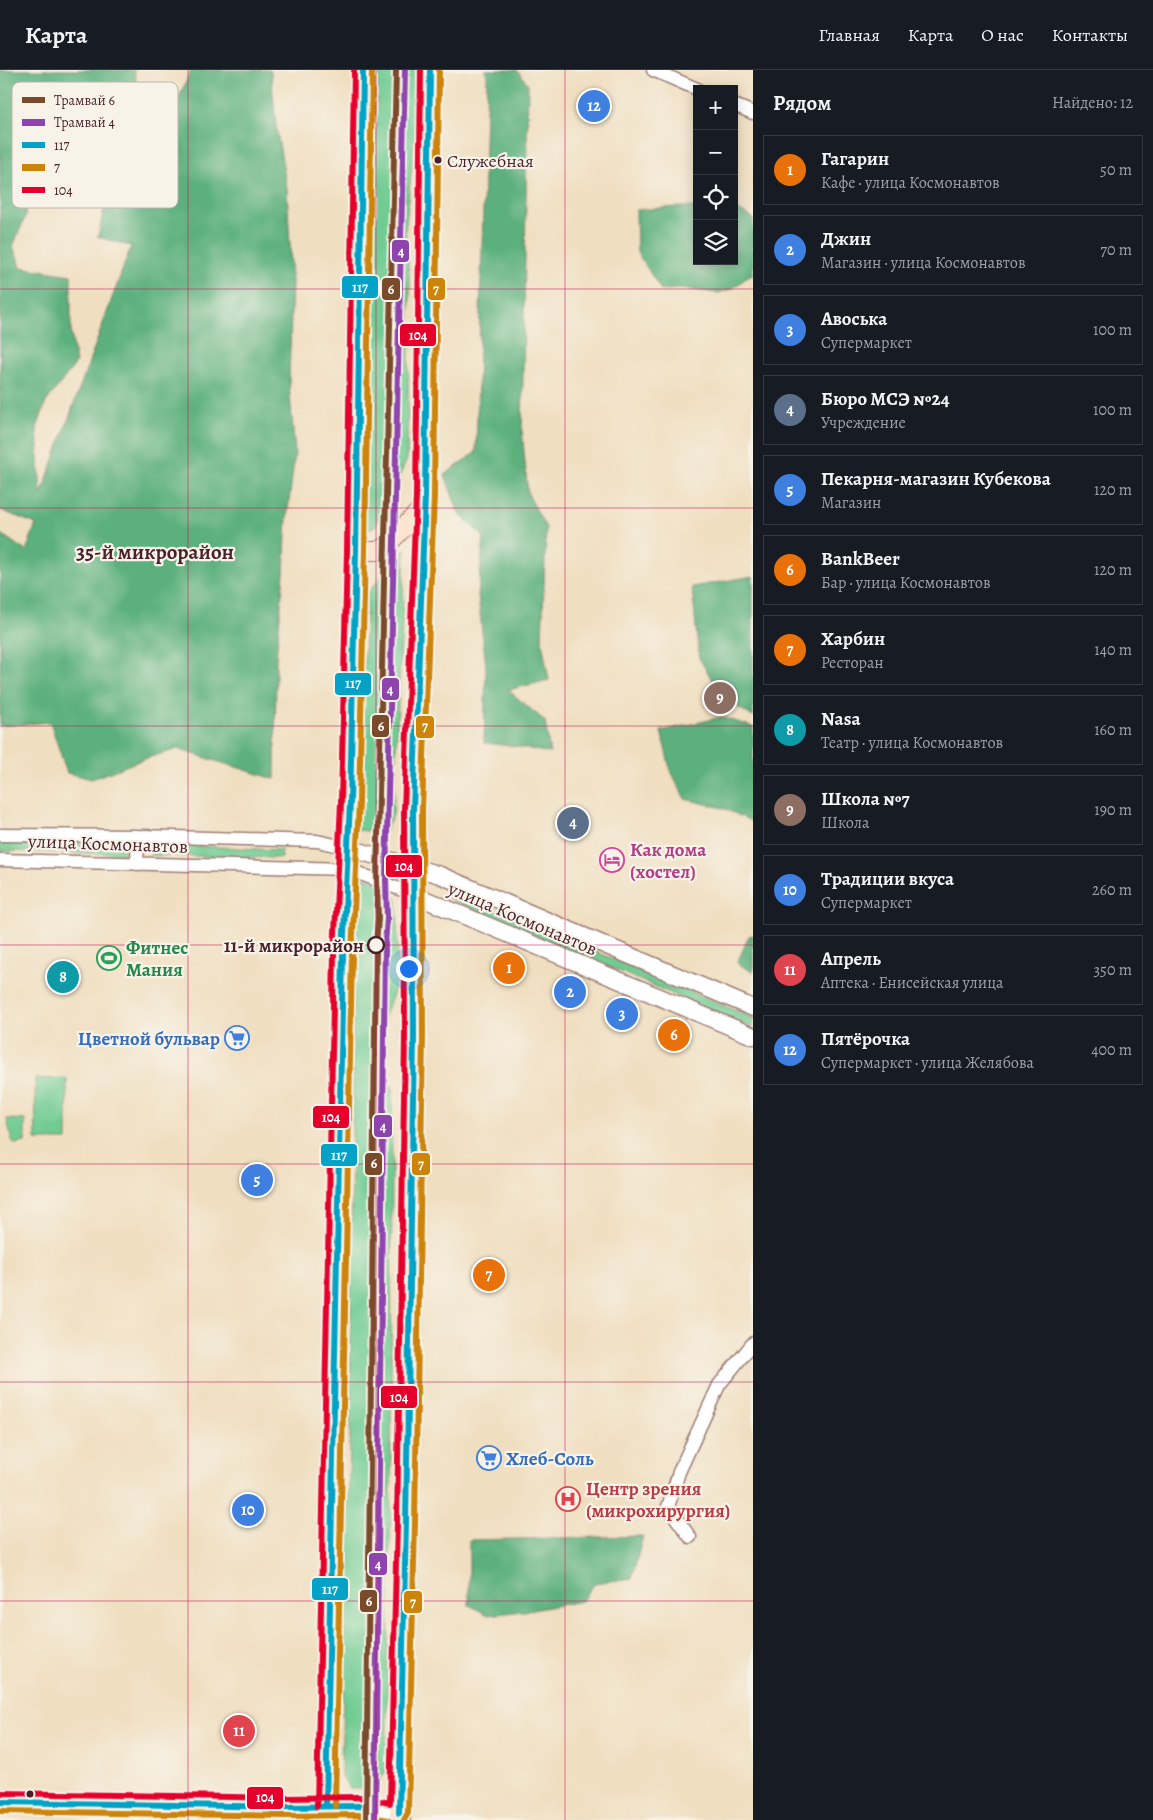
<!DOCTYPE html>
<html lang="ru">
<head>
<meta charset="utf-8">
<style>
	:root { --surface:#171b24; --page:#20242c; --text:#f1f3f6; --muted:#9ea1a6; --line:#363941; --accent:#0b8043 }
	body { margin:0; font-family:Alegreya,serif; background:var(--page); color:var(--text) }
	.controls { position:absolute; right:15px; top:15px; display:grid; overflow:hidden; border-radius:0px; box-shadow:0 2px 12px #0003 }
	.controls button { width:45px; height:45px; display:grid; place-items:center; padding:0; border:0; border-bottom:1px solid var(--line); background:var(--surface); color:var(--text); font:25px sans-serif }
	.you { position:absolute; left:408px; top:898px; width:18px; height:18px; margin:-12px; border:4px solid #fff; border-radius:50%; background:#1a73e8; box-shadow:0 0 0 8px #1a73e833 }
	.badge { display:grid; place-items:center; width:32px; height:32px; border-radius:50%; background:var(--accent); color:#fff; font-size:16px; font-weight:700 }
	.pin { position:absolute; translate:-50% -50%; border:2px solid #fff; box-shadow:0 1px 5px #0006 }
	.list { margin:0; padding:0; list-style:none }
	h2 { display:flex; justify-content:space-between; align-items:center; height:65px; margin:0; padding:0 20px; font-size:21px }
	h2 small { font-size:16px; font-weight:400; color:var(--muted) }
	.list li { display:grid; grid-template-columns:32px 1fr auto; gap:15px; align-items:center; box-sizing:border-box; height:70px; margin:0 10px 10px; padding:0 10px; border:1px solid var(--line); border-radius:0px }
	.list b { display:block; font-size:19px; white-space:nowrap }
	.list p { margin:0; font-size:16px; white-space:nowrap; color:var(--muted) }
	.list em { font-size:16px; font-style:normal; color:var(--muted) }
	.icon { flex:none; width:28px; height:28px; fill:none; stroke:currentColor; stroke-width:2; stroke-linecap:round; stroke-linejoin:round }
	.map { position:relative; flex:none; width:753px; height:1750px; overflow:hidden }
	header { display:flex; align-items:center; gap:30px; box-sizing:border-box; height:70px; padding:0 25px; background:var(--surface); border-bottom:1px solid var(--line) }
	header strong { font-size:24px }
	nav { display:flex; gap:28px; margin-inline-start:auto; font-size:18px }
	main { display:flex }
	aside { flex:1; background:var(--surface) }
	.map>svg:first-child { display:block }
	.green { fill:#71cc93; stroke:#5e765f }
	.forest { fill:#5cb07d; stroke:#536854 }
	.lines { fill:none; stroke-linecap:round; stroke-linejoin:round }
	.minor-casing { stroke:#9d7e76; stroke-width:15 }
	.tertiary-casing { stroke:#9d7e76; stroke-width:19 }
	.secondary-casing { stroke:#9d7e76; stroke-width:20 }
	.minor { stroke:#fff; stroke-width:12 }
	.tertiary { stroke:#fff; stroke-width:16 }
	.secondary { stroke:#fde4d0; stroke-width:18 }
	.bus-1-casing { stroke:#f7f3e8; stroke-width:10 }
	.bus-2-casing { stroke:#f7f3e8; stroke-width:10 }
	.bus-3-casing { stroke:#f7f3e8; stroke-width:10 }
	.bus-1 { stroke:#04a2c6; stroke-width:6 }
	.bus-2 { stroke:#cc840b; stroke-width:6 }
	.bus-3 { stroke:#e4002b; stroke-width:6 }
	.tram-1-casing { stroke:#f7f3e8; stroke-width:10 }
	.tram-2-casing { stroke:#f7f3e8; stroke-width:10 }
	.tram-1 { stroke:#7a4b2a; stroke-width:6 }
	.tram-2 { stroke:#8e44ad; stroke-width:6 }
	.grid { fill:none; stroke:#c2185b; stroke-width:1; stroke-opacity:0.55 }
	.bus-dot { fill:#4a1f2b; stroke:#f7f3e8; stroke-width:2 }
	.stop-dot { fill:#f7f3e8; stroke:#4a1f2b; stroke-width:2.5 }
	.labels { text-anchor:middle; stroke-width:4.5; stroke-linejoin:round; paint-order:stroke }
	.bus-label { font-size:18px; fill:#4a1f2b; stroke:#f7f3e8; text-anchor:start }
	.street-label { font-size:19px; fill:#4a1f2b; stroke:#f7f3e8 }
	.hotel-label { font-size:19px; font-weight:bold; fill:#b23c85; stroke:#f7f3e8; text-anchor:start }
	.stop-label { font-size:19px; font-weight:bold; fill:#4a1f2b; stroke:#f7f3e8; text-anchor:end }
	.leisure-label { font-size:19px; font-weight:bold; fill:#27864d; stroke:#f7f3e8; text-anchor:start }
	.shop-label { font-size:19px; font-weight:bold; fill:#366cbe; stroke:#f7f3e8; text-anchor:end }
	.health-label { font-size:19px; font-weight:bold; fill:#be3a42; stroke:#f7f3e8; text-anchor:start }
	.quarter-label { font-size:21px; font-weight:bold; fill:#4a1f2b; stroke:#f7f3e8 }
	.key { fill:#f7f3e8; stroke:#c3b3af; stroke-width:1 }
	.key-label { font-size:14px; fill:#4a1f2b }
	.line-badge { stroke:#f7f3e8; stroke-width:2 }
	.badge-label { font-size:14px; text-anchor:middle; font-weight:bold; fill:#fff }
</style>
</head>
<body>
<header>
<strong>Карта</strong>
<nav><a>Главная</a><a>Карта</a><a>О нас</a><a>Контакты</a></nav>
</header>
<main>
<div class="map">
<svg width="753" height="1750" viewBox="0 0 753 1750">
	<rect width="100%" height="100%" fill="#f7f3e8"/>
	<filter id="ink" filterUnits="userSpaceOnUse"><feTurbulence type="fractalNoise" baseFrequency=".02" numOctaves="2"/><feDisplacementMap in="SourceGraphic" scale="10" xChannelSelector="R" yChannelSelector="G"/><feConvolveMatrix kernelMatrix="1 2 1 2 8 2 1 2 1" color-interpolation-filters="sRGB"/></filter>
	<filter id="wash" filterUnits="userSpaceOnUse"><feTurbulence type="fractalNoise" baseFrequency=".0096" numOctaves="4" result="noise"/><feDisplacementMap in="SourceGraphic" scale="20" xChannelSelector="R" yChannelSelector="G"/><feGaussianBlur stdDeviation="1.12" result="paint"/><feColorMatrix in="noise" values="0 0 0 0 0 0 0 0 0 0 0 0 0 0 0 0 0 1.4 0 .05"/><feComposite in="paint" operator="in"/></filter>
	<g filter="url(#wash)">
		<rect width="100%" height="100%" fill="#f0dec0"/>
		<!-- green -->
		<path class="green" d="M378 0H415V62L405 162 410 215 407 389 391 425 375 456 369 459 363 457Z
			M405 480 393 745 384 762 356 760 367 523Z
			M0 773 126 775 124 784 0 781Z
			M152 774 281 780 282 788 151 785Z
			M354 804 386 814 397 830 398 913 384 945V1006L392 1017 391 1413 386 1702 373 1718 351 1719 341 1706 350 1375Z
			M452 821 753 948V958L449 829Z
			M67 1008V1070H36L35 1009Z
			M7 1049 25 1050V1072L15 1074 12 1071Z"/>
		<!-- forest -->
		<path class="forest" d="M0 0H134L137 13 108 45 60 81 26 103V145L13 176 21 197 71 205V262L76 293 46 332 37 358 41 425 131 176 98 167 106 129 133 114 146 103 191 0H267L271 1 276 56 287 119 292 212 289 313 295 383 287 448 284 503 276 588 275 709 177 679 144 689 92 709 67 703 50 652 0 656V465L1 464 26 481 36 454 0 440Z
			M485 0H517L528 14 522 361 528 424 546 458 542 572 549 610 508 620 545 651 550 683 513 676 484 673 486 597 478 525 484 467 459 444 445 405 476 382 487 6Z
			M675 137H697V191H734V138L753 148V205L751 204 732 219 717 223 686 219 661 220 637 182 636 140Z
			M753 506V647L722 627 699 588 692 517Z
			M722 647 753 657V752L723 738 685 729 670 699 661 661Z
			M753 865V902L737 893 749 866Z
			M643 1466 632 1508 595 1513 582 1531 532 1540 488 1545 469 1535V1470Z"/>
	</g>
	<g filter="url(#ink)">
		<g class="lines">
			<defs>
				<path id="minor" d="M653 0 697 19
					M734 35 753 43
					M0 765 138 766 317 771 349 778
					M0 790 348 799 412 824
					M137 794 138 766
					M690 1467 668 1437 679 1402 719 1315 753 1273
					M0 1732 285 1737 359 1736 399 1743 404 1748"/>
				<path id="tertiary" d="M349 778 440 805 753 938
					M412 824 753 966"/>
				<path id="secondary" d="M356 481H378L386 476 425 435
					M325 1750 330 1599 333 1349 343 885 350 732 356 481 363 0
					M399 1750 406 1452 414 967 413 739 425 426 430 0"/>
			</defs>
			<!-- minor casing -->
			<use href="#minor" class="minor-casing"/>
			<!-- tertiary casing -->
			<use href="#tertiary" class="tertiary-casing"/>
			<!-- secondary casing -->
			<use href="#secondary" class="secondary-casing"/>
			<!-- minor -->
			<use href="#minor" class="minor"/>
			<!-- tertiary -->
			<use href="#tertiary" class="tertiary"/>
			<!-- secondary -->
			<use href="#secondary" class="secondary"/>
			<defs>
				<path id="bus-1" d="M0 1732 285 1737 359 1736 368 1738
					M326 1736 343 885 350 732 356 481 363 0
					M399 1743 406 1452 414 967 413 739 425 426 430 0"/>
				<path id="bus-2" d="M335 1736 352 885 359 732 365 481 372 0
					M0 1741 285 1746 358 1745 388 1750
					M404 1750 408 1743 415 1452 423 967 422 739 434 426 439 0"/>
				<path id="bus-3" d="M0 1723 285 1728 359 1727 390 1733 397 1452 405 967 404 739 416 426 421 0
					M317 1736 334 885 341 732 347 481 354 0"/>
			</defs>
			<!-- bus-1 casing -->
			<use href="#bus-1" class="bus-1-casing"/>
			<!-- bus-2 casing -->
			<use href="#bus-2" class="bus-2-casing"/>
			<!-- bus-3 casing -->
			<use href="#bus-3" class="bus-3-casing"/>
			<!-- bus-1 -->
			<use href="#bus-1" class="bus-1"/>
			<!-- bus-2 -->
			<use href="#bus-2" class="bus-2"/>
			<!-- bus-3 -->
			<use href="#bus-3" class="bus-3"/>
			<defs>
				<path id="tram-1" d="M366 1750 376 875 378 848 377 810 396 0"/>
				<path id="tram-2" d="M375 1750 385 875 387 848 386 810 405 0"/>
			</defs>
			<!-- tram-1 casing -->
			<use href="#tram-1" class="tram-1-casing"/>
			<!-- tram-2 casing -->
			<use href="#tram-2" class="tram-2-casing"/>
			<!-- tram-1 -->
			<use href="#tram-1" class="tram-1"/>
			<!-- tram-2 -->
			<use href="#tram-2" class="tram-2"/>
		</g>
	</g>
	<!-- grid -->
	<path class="grid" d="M188 0V1750M376 0V1750M565 0V1750M0 219H753M0 438H753M0 656H753M0 875H753M0 1094H753M0 1312H753M0 1531H753"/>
	<!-- icons -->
	<defs>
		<symbol id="hotel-ring" viewBox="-11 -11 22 22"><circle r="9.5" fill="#f7f3e8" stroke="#d1479c" stroke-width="1.5"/><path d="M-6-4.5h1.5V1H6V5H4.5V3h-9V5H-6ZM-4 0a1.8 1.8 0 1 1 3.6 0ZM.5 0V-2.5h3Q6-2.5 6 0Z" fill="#d1479c"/></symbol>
		<symbol id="stadium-ring" viewBox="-11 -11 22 22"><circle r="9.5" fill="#f7f3e8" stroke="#2e9e5b" stroke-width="1.5"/><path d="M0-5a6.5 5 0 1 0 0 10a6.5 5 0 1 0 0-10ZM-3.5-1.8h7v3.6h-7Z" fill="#2e9e5b"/></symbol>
		<symbol id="supermarket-ring" viewBox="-11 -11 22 22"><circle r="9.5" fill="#f7f3e8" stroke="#3f7fe0" stroke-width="1.5"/><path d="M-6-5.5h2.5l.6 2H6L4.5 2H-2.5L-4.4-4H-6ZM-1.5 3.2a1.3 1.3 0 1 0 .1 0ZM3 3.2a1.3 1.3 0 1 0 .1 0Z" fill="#3f7fe0"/></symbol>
		<symbol id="hospital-ring" viewBox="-11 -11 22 22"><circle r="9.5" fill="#f7f3e8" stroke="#e0444e" stroke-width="1.5"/><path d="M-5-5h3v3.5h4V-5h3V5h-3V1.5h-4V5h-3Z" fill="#e0444e"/></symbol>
	</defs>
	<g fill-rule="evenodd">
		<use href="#hotel-ring" x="598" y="776" width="28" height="28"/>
		<use href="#stadium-ring" x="95" y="874" width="28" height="28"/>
		<use href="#supermarket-ring" x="223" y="954" width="28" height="28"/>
		<use href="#supermarket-ring" x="475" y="1374" width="28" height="28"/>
		<use href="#hospital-ring" x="554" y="1415" width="28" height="28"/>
	</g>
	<!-- markers -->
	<g class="bus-dot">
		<circle cx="438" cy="90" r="4.5"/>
		<circle cx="30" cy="1724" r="4.5"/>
	</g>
	<circle class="stop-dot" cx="376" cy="875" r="8"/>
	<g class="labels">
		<!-- bus labels -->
		<g class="bus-label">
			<text x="447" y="97">Служебная</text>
		</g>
		<!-- street labels -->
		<g class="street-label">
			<text transform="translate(108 773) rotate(2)" y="7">улица Космонавтов</text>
			<text transform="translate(523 848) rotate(23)" y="7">улица Космонавтов</text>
		</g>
		<!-- hotel labels -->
		<g class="hotel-label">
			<text x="630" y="786">Как дома<tspan x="630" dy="22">(хостел)</tspan></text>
		</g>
		<!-- stop labels -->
		<g class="stop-label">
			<text x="364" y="882">11-й микрорайон</text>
		</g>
		<!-- leisure labels -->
		<g class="leisure-label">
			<text x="126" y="884">Фитнес<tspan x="126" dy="22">Мания</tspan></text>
		</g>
		<!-- shop labels -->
		<g class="shop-label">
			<text x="220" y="975">Цветной бульвар</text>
			<text x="506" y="1395" text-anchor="start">Хлеб-Соль</text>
		</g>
		<!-- health labels -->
		<g class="health-label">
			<text x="586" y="1425">Центр зрения<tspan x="586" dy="22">(микрохирургия)</tspan></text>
		</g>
		<!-- quarter labels -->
		<g class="quarter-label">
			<text x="155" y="489">35-й микрорайон</text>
		</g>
	</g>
	<!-- legend -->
	<rect x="12" y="12" width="166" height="126" rx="8" class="key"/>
	<rect x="22" y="27" width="23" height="6" fill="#7a4b2a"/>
	<rect x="22" y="49" width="23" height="7" fill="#8e44ad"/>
	<rect x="22" y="72" width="23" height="6" fill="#04a2c6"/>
	<rect x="22" y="94" width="23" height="7" fill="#cc840b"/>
	<rect x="22" y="117" width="23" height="6" fill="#e4002b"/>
	<g class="key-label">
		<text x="54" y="35">Трамвай 6</text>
		<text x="54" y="57">Трамвай 4</text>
		<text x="54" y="80">117</text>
		<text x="54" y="102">7</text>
		<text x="54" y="125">104</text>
	</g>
	<g class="line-badge">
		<rect x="391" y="169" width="19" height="24" rx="5" fill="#8e44ad"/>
		<rect x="341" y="205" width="38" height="24" rx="5" fill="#04a2c6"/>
		<rect x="381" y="207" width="20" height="24" rx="5" fill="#7a4b2a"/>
		<rect x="427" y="207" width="19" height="24" rx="5" fill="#cc840b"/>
		<rect x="399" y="253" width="38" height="24" rx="5" fill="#e4002b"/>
		<rect x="334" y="602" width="38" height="24" rx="5" fill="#04a2c6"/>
		<rect x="381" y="607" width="19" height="24" rx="5" fill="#8e44ad"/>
		<rect x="371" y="644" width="19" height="24" rx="5" fill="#7a4b2a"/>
		<rect x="415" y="645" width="20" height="24" rx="5" fill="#cc840b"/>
		<rect x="385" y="784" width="38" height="24" rx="5" fill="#e4002b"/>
		<rect x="312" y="1035" width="38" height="24" rx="5" fill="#e4002b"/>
		<rect x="373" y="1044" width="20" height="24" rx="5" fill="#8e44ad"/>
		<rect x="320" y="1073" width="38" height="24" rx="5" fill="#04a2c6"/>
		<rect x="364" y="1082" width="19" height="24" rx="5" fill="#7a4b2a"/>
		<rect x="411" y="1082" width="20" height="24" rx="5" fill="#cc840b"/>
		<rect x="380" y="1315" width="38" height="24" rx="5" fill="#e4002b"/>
		<rect x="368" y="1482" width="20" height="24" rx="5" fill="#8e44ad"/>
		<rect x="311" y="1507" width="38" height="24" rx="5" fill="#04a2c6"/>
		<rect x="359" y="1519" width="19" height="24" rx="5" fill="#7a4b2a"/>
		<rect x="403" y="1520" width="20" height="24" rx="5" fill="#cc840b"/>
		<rect x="246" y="1716" width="38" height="24" rx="5" fill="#e4002b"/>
	</g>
	<g class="badge-label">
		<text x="401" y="186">4</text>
		<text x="360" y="222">117</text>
		<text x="391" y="224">6</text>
		<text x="436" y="224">7</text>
		<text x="418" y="270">104</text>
		<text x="353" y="618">117</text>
		<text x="390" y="624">4</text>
		<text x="381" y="661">6</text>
		<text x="425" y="661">7</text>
		<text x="404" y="801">104</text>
		<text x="331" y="1052">104</text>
		<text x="383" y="1061">4</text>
		<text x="339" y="1090">117</text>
		<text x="374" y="1098">6</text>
		<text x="421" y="1099">7</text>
		<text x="399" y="1332">104</text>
		<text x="378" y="1499">4</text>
		<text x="330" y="1524">117</text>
		<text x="369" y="1536">6</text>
		<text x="413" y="1537">7</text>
		<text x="265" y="1732">104</text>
	</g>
</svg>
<div class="controls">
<button>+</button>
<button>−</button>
<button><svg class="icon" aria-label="locate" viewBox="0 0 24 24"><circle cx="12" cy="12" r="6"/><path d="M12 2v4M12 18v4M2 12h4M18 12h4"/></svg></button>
<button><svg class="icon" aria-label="layers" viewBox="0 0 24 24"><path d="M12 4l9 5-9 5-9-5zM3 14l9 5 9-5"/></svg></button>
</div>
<div class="you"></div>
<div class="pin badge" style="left:509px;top:898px;background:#e8710a">1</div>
<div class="pin badge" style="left:570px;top:922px;background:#3f7fe0">2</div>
<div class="pin badge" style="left:622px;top:944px;background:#3f7fe0">3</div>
<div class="pin badge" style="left:573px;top:753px;background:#5c6f8a">4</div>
<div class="pin badge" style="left:257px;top:1110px;background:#3f7fe0">5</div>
<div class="pin badge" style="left:674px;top:965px;background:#e8710a">6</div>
<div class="pin badge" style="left:489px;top:1205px;background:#e8710a">7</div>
<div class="pin badge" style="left:63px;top:907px;background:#0f9aa8">8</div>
<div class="pin badge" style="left:720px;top:628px;background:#8d6e63">9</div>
<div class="pin badge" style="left:248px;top:1440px;background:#3f7fe0">10</div>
<div class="pin badge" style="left:239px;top:1661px;background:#e0444e">11</div>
<div class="pin badge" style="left:594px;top:36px;background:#3f7fe0">12</div>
</div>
<aside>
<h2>Рядом<small>Найдено: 12</small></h2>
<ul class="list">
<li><span class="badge" style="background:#e8710a">1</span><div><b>Гагарин</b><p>Кафе · улица Космонавтов</p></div><em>50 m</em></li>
<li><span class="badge" style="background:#3f7fe0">2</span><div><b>Джин</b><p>Магазин · улица Космонавтов</p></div><em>70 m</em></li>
<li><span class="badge" style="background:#3f7fe0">3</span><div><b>Авоська</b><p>Супермаркет</p></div><em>100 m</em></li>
<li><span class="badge" style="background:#5c6f8a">4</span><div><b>Бюро МСЭ №24</b><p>Учреждение</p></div><em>100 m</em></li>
<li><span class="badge" style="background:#3f7fe0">5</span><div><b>Пекарня-магазин Кубекова</b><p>Магазин</p></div><em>120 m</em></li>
<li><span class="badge" style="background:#e8710a">6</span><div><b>BankBeer</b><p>Бар · улица Космонавтов</p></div><em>120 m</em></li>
<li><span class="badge" style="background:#e8710a">7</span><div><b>Харбин</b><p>Ресторан</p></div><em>140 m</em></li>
<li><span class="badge" style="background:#0f9aa8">8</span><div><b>Nasa</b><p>Театр · улица Космонавтов</p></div><em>160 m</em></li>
<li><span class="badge" style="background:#8d6e63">9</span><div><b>Школа №7</b><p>Школа</p></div><em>190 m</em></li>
<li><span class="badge" style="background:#3f7fe0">10</span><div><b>Традиции вкуса</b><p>Супермаркет</p></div><em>260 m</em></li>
<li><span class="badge" style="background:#e0444e">11</span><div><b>Апрель</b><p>Аптека · Енисейская улица</p></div><em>350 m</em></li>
<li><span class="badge" style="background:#3f7fe0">12</span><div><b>Пятёрочка</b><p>Супермаркет · улица Желябова</p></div><em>400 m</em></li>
</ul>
</aside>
</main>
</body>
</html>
